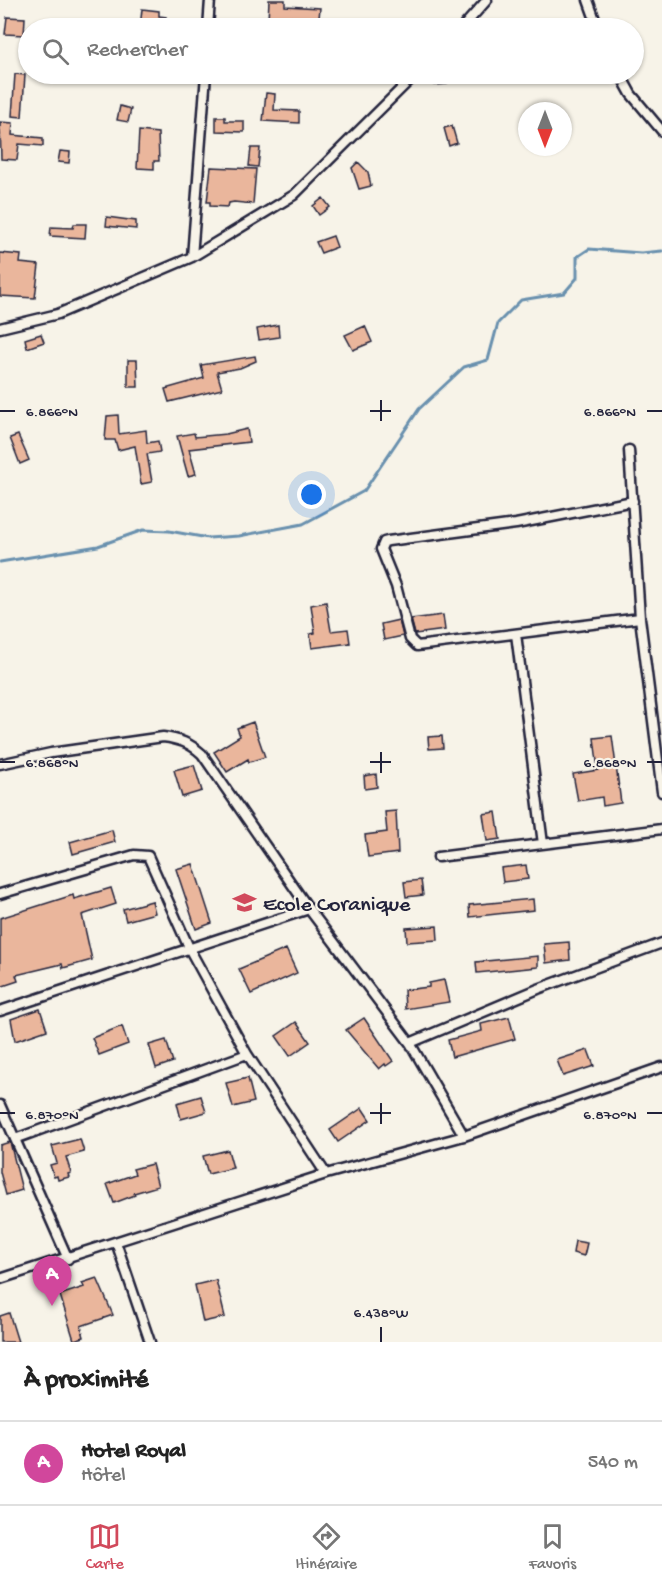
<!DOCTYPE html>
<html lang="fr">
<head>
<meta charset="utf-8">
<style>
	:root { --surface:#fff; --page:#f2f2f2; --text:#222; --muted:#767676; --line:#e0e0e0; --accent:#d1495b }
	body { margin:0; font-family:"Gochi Hand",sans-serif; background:var(--page); color:var(--text) }
	.compass { position:absolute; left:518px; top:102px; width:54px; height:54px; border-radius:50%; background:var(--surface); box-shadow:0 2px 4px #0004; rotate:180deg }
	.you { position:absolute; left:312px; top:495px; width:21px; height:21px; margin:-15px; border:4px solid #fff; border-radius:50%; background:#1a73e8; box-shadow:0 0 0 9px #1a73e833 }
	.badge { display:grid; place-items:center; width:39px; height:39px; border-radius:50%; background:var(--accent); color:#fff; font-size:20px; font-weight:700 }
	.pin { position:absolute; translate:-50% -50px; filter:drop-shadow(0 2px 3px #0008) }
	.pin::after { content:''; position:absolute; top:32px; width:21px; height:18px; background:inherit; clip-path:polygon(0 0,100% 0,50% 100%) }
	.list { margin:0; padding:0; list-style:none }
	h2 { display:flex; justify-content:space-between; align-items:center; height:78px; margin:0; padding:0 24px; font-size:26px }
	h2 small { font-size:20px; font-weight:400; color:var(--muted) }
	.list li { display:grid; grid-template-columns:39px 1fr auto; gap:18px; align-items:center; box-sizing:border-box; height:84px; padding:0 24px; border-top:2px solid var(--line) }
	.list b { display:block; font-size:22px; white-space:nowrap }
	.list p { margin:0; font-size:20px; white-space:nowrap; color:var(--muted) }
	.list em { font-size:20px; font-style:normal; color:var(--muted) }
	.icon { flex:none; width:33px; height:33px; fill:none; stroke:currentColor; stroke-width:2; stroke-linecap:round; stroke-linejoin:round }
	.map { position:relative; flex:none; width:662px; height:1342px; overflow:hidden }
	.search { position:absolute; background:var(--surface); box-shadow:0 2px 4px #0004; left:18px; right:18px; top:18px; height:66px; display:flex; align-items:center; gap:15px; box-sizing:border-box; padding:0 21px; border-radius:33px; color:var(--muted); font-size:22px }
	.sheet { height:162px; background:var(--surface) }
	nav { display:flex; justify-content:space-around; align-items:center; box-sizing:border-box; height:84px; border-top:2px solid var(--line); background:var(--surface); font-size:16px; color:var(--muted) }
	nav a { display:grid; justify-items:center; gap:3px }
	nav .on { color:var(--accent) }
	.map>svg:first-child { display:block }
	.lines { fill:none; stroke-linecap:round; stroke-linejoin:round }
	.stream { stroke:#6990ae; stroke-width:3 }
	.building { fill:#eab69c; stroke:#22223b; stroke-width:1.5 }
	.street-casing { stroke:#22223b; stroke-width:13 }
	.street { stroke:#f7f3e8; stroke-width:8 }
	.ticks { fill:none; stroke:#22223b; stroke-width:2 }
	.labels { text-anchor:middle; stroke-width:4.5; stroke-linejoin:round; paint-order:stroke }
	.poi-label { font-size:22px; fill:#22223b; stroke:#f7f3e8; text-anchor:start }
	.ticks-label { font-size:15px; text-anchor:middle; fill:#22223b; stroke:#f7f3e8; stroke-width:4.5; stroke-linejoin:round; paint-order:stroke }
</style>
</head>
<body>
<div class="map">
<svg width="662" height="1342" viewBox="0 0 662 1342">
	<rect width="100%" height="100%" fill="#f7f3e8"/>
	<filter id="ink" filterUnits="userSpaceOnUse"><feTurbulence type="fractalNoise" baseFrequency=".0167" numOctaves="2"/><feDisplacementMap in="SourceGraphic" scale="12" xChannelSelector="R" yChannelSelector="G"/><feConvolveMatrix kernelMatrix="1 2 1 2 8 2 1 2 1" color-interpolation-filters="sRGB"/></filter>
	<g filter="url(#ink)">
		<g class="lines">
			<!-- stream -->
			<path class="stream" d="M0 562 98 546 143 530 169 531 208 538 239 536 303 524 364 491 419 409 464 367 488 360 498 323 521 300 564 293 577 278V257L589 249 641 253 662 251"/>
		</g>
		<!-- building -->
		<path class="building" d="M269 0H285V6L320 8 319 18 277 16 276 22 268 21Z
			M142 9 159 11V16L166 17 164 28H140Z
			M7 17 25 18 24 35 5 34Z
			M15 74 25 75 22 117 12 116Z
			M432 74H446L447 84 434 85Z
			M266 93 275 94 274 110 299 111V123L263 121Z
			M120 106 131 109 128 122 117 120Z
			M216 117H225V121H244V132L216 131Z
			M0 122 13 123 12 135 43 138V146L19 144 17 160 1 159Z
			M452 126 457 143 449 146 444 128Z
			M139 131 158 133 159 161H154V169L137 168Z
			M251 148H260L258 167 249 166Z
			M60 151 70 152 69 163 58 162Z
			M358 162 368 172 371 186 359 189 352 168Z
			M211 167 256 169 253 204 234 202 229 203 228 207 210 206V202H207Z
			M323 198 330 207 319 215 313 206Z
			M107 217 136 221V229L106 226Z
			M74 224H86L85 238 50 236 51 227 73 228Z
			M333 236 337 247 321 253 316 242Z
			M0 253 21 255 20 263 39 265 35 298 0 296Z
			M278 325 279 337 259 340 257 329Z
			M365 326 372 342 353 350 345 335Z
			M41 334 44 342 27 348 25 339Z
			M255 356 256 361 240 368 217 372 222 389 169 402 165 389 204 378 201 365Z
			M128 360H137L138 387H128Z
			M118 415 119 434 146 430 147 443 158 441 160 452 147 454 152 482 141 484 135 446 118 450 115 440H105L107 416Z
			M247 429 249 442 189 449 196 474 188 476 177 436 194 433 195 437 226 434Z
			M18 435 29 460 20 464 10 438Z
			M326 602 331 631 348 629 350 643 312 648 310 634 315 633 311 605Z
			M443 615 445 630 415 634 411 619Z
			M399 620 403 636 384 640 381 624Z
			M253 722 265 757 249 762 248 759 227 772 214 752 240 736 237 728Z
			M442 736 443 748 429 749 428 737Z
			M612 736 621 803 603 806 602 797 578 801 573 774 598 770 594 738Z
			M194 765 202 791 182 797 174 770Z
			M376 774 377 787 365 789 364 776Z
			M396 811 398 853 368 857 365 835 387 832 385 812Z
			M496 812 500 839 487 841 483 814Z
			M112 830 115 842 73 854 70 842Z
			M193 864 212 923 196 929 176 869Z
			M526 865 528 879 503 882 501 868Z
			M421 880 423 895 406 897 404 882Z
			M111 888 116 904 82 915 92 960 63 968 62 964 16 975 18 981 0 987V918L73 895 74 899Z
			M533 899 534 910 470 917 469 905Z
			M152 901 155 913 126 921 123 909Z
			M437 926 438 940 407 942 406 928Z
			M569 942 570 960 546 963 544 944Z
			M286 949 297 973 251 994 239 969Z
			M538 956V967L477 973 476 962Z
			M444 980 449 1002 405 1009 404 990 429 987V983Z
			M40 1009 47 1030 15 1041 11 1019Z
			M509 1017 515 1039 452 1057 448 1040 482 1031 481 1024Z
			M364 1018 393 1061 386 1066 385 1064 379 1069 346 1030Z
			M296 1022 310 1042 290 1056 276 1036Z
			M122 1026 128 1044 99 1055 92 1038Z
			M166 1040 173 1062 156 1068 149 1045Z
			M588 1050 594 1066 563 1076 557 1060Z
			M248 1078 254 1102 233 1107 226 1083Z
			M201 1096 206 1112 181 1119 177 1103Z
			M362 1108 370 1120 338 1142 330 1130Z
			M80 1139 84 1152 66 1157 71 1173 68 1174 69 1177 58 1180 57 1176 54 1177 50 1165 57 1163 52 1146Z
			M10 1142 22 1190 6 1195 0 1172V1145Z
			M228 1150 233 1168 208 1174 203 1156Z
			M152 1164 158 1186 134 1193 135 1195 114 1203 107 1184 135 1174 133 1169Z
			M575 1241 587 1243 584 1256 573 1253Z
			M97 1278 113 1315 81 1326 84 1337 74 1340 60 1295 84 1287 82 1283Z
			M216 1280 225 1317 203 1322 195 1285Z
			M9 1313 18 1342H0V1316Z"/>
		<g class="lines">
			<defs>
				<path id="street" d="M588 0 598 28
					M208 28 210 0
					M462 28 487 0
					M620 74 631 94 662 131
					M192 257 206 74
					M0 328 58 314 192 257 294 195 416 74
					M629 450 640 618 662 792
					M633 501 516 524 388 541 384 542 381 549 396 586 410 639 417 646 640 618
					M516 634 543 844
					M0 764 51 753 163 737C179 739 190 743 202 754L309 909 410 1043 464 1136
					M438 857 662 829
					M0 894 134 855 148 856 190 950 247 1054 326 1174
					M0 1011 309 909
					M410 1043 538 989 662 943
					M0 1105 68 1259
					M15 1139 247 1054
					M116 1242 150 1342
					M0 1279 326 1174 464 1136 662 1067"/>
			</defs>
			<!-- street casing -->
			<use href="#street" class="street-casing"/>
			<!-- street -->
			<use href="#street" class="street"/>
		</g>
	</g>
	<!-- ticks -->
	<path class="ticks" d="M381 400V421M0 411H15M370 411H391M647 411H662M381 752V773M0 762H15M370 762H391M647 762H662M381 1103V1124M0 1113H15M370 1113H391M647 1113H662M381 1327V1342"/>
	<!-- icons -->
	<defs>
		<symbol id="school-bare" viewBox="-9 -9 18 18"><path d="M0-5L7-2L0 1L-7-2ZM-4 1L0 2.5L4 1V4Q0 6-4 4Z" fill="#d1495b" stroke="#f7f3e8" stroke-width="2.5" paint-order="stroke"/></symbol>
	</defs>
	<g fill-rule="evenodd">
		<use href="#school-bare" x="228" y="886" width="33" height="33"/>
	</g>
	<g class="labels">
		<!-- poi labels -->
		<g class="poi-label">
			<text x="263" y="910">Ecole Coranique</text>
		</g>
	</g>
	<g class="ticks-label">
		<text x="52" y="416">6.866°N</text>
		<text x="610" y="416">6.866°N</text>
		<text x="610" y="767">6.868°N</text>
		<text x="52" y="767">6.868°N</text>
		<text x="610" y="1119">6.870°N</text>
		<text x="52" y="1119">6.870°N</text>
		<text x="381" y="1317">6.438°W</text>
	</g>
</svg>
<svg class="compass" viewBox="-18 -18 36 36"><path d="M0-13l5 13h-10z" fill="#e53935"/><path d="M0 13l5-13h-10z" fill="#767676"/></svg>
<div class="you"></div>
<div class="pin badge" style="left:52px;top:1306px;background:#d1479c">A</div>
<div class="search"><svg class="icon" aria-label="search" viewBox="0 0 24 24"><circle cx="10" cy="10" r="6"/><path d="M15 15l6 6"/></svg>Rechercher</div>
</div>
<section class="sheet">
<h2>À proximité<small></small></h2>
<ul class="list">
<li><span class="badge" style="background:#d1479c">A</span><div><b>Hotel Royal</b><p>Hôtel</p></div><em>540 m</em></li>
</ul>
</section>
<nav>
<a class="on"><svg class="icon" aria-label="map" viewBox="0 0 24 24"><path d="M3 6l6-2 6 2 6-2v14l-6 2-6-2-6 2zM9 4v14M15 6v14"/></svg>Carte</a>
<a><svg class="icon" aria-label="directions" viewBox="0 0 24 24"><path d="M12 3l9 9-9 9-9-9zM9 14v-3h6M13 9l2 2-2 2"/></svg>Itinéraire</a>
<a><svg class="icon" aria-label="saved" viewBox="0 0 24 24"><path d="M7 4h10v16l-5-4-5 4z"/></svg>Favoris</a>
</nav>
</body>
</html>
